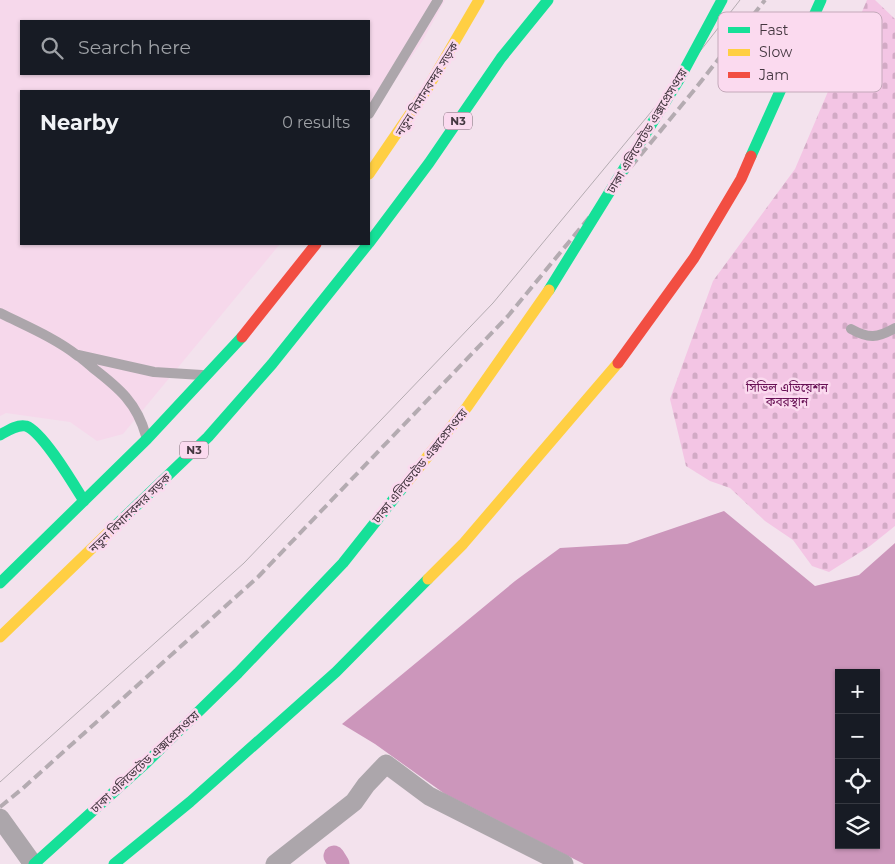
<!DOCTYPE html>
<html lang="en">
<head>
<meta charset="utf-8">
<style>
	:root { --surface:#171b24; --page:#242831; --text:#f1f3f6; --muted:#9ea1a6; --line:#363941 }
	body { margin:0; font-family:Montserrat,"Noto Sans Bengali",sans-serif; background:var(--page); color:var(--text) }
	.controls { position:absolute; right:15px; bottom:15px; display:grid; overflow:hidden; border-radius:0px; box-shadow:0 1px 4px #0004 }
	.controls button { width:45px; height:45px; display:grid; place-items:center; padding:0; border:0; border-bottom:1px solid var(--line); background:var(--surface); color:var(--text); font:25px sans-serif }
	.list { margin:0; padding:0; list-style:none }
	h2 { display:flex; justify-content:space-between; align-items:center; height:65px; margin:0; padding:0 20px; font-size:21px }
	h2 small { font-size:16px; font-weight:400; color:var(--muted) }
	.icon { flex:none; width:28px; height:28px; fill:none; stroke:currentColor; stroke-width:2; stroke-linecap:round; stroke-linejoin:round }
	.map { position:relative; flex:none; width:895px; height:864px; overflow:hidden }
	.search { position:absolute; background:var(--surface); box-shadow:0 1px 4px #0004; left:20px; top:20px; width:350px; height:55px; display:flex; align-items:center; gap:12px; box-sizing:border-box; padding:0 18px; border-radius:0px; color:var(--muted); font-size:19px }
	.panel { position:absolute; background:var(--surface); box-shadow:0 1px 4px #0004; left:20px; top:90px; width:350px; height:155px; border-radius:0px }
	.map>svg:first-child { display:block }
	.built { fill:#f6d8eb; fill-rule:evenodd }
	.cemetery { fill:url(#cemetery-stones) }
	.water { fill:#cc96bb; fill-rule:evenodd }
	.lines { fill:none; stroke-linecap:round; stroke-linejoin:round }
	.canal { stroke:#cc96bb; stroke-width:21 }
	.lane { stroke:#aca6ab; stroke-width:10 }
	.street { stroke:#aca6ab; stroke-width:19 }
	.fast { stroke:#16e098; stroke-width:11 }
	.slow { stroke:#ffcf43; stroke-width:11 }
	.jam { stroke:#f24e42; stroke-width:11 }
	.tram { stroke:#b4abb1; stroke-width:1 }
	.rail { stroke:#b4abb1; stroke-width:4; stroke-dasharray:10 5; stroke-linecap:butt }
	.fast-bridge { stroke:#16e098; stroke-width:11 }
	.slow-bridge { stroke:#ffcf43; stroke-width:11 }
	.labels { text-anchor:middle; stroke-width:5; stroke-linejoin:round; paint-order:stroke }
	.shield { fill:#fbdaef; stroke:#7b6874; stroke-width:1 }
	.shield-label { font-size:11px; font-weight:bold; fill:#443740 }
	.street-label { font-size:12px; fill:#443740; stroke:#fbdaef }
	.park-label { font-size:12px; fill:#671054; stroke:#fbdaef }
	.key { fill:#fbdaef; stroke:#c4a9ba; stroke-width:1 }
	.key-label { font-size:14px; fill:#443740 }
</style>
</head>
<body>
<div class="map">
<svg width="895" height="864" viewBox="0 0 895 864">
	<defs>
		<pattern id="cemetery-stones" width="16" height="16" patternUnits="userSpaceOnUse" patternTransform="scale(1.25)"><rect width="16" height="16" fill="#f3c5e4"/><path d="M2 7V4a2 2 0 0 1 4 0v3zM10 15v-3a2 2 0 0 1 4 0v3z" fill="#d2aac5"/></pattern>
	</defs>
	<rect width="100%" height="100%" fill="#f3e2ed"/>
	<!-- built -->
	<path class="built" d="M0 0H445L423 40 369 118V91H21V244H280L123 434 97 441 70 422 6 413 0 416ZM21 21H369V74H21Z"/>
	<!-- cemetery -->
	<path class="cemetery" d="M867 0H875L895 19V526L870 546 829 572 812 566 793 540 765 521 730 488 710 481 686 466 670 399 713 281 795 169Z"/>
	<!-- water -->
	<path class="water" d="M724 511 815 586 859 575 895 543V864H584L445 794 375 744 342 724 515 581 560 548 627 544ZM839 673H876V845H839Z"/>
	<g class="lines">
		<!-- canal -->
		<path class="canal" d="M334 856 339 864"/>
		<!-- lane -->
		<path class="lane" d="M369 114 438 0
			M0 313C26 326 55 338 78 356 83 359 88 364 93 368 119 388 137 403 146 436
			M851 329C869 339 877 338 895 328
			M78 355 154 372 202 375"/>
		<!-- street -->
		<path class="street" d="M0 818 33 864
			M275 864 354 802 366 785 386 764 429 796 564 864"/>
		<!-- fast -->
		<path class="fast" d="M751 156 821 0
			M369 243 429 163 501 58 548 0
			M0 435C7 431 17 424 26 426 43 432 74 485 84 501
			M115 526 208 437 272 364 368 244
			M0 583 147 439 242 337
			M114 864 190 802 336 672 428 579"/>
		<!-- slow -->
		<path class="slow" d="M369 174 427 89 479 0
			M428 579 463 544 618 363
			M0 637 115 526"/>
		<!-- jam -->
		<path class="jam" d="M242 337 316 244
			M618 363 694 258 741 179 751 156"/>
		<!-- tram -->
		<path class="tram" d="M0 782 244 563 493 303 680 77 740 0"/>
		<!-- rail -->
		<path class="rail" d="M0 807 22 789 258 577 508 316 695 89 765 0"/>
		<!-- fast-bridge -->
		<path class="fast-bridge" d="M549 290 680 78 722 0
			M34 864 145 764 238 673 343 563 404 486"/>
		<!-- slow-bridge -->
		<path class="slow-bridge" d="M404 486 467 407 549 290"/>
	</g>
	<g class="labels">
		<!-- shield labels -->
		<g class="shield">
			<rect x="444" y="112.5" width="28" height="17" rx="4"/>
			<rect x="180" y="441.5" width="28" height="17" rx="4"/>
		</g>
		<g class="shield-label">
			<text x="458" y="125">N3</text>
			<text x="194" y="454">N3</text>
		</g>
		<!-- street labels -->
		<g class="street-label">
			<text transform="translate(427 89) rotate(-58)" y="4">নতুন বিমানবন্দর সড়ক</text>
			<text transform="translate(647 131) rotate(-59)" y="4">ঢাকা এলিভেটেড এক্সপ্রেসওয়ে</text>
			<text transform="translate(420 466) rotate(-51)" y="4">ঢাকা এলিভেটেড এক্সপ্রেসওয়ে</text>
			<text transform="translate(130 513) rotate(-44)" y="4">নতুন বিমানবন্দর সড়ক</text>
			<text transform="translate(145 762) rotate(-43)" y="4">ঢাকা এলিভেটেড এক্সপ্রেসওয়ে</text>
		</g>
		<!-- park labels -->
		<g class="park-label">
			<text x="787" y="392">সিভিল এভিয়েশন<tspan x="787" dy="14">কবরস্থান</tspan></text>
		</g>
	</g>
	<!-- legend -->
	<rect x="718" y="12" width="164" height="80" rx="8" class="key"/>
	<rect x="728" y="27" width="22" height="6" fill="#16e098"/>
	<rect x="728" y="49" width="22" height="7" fill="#ffcf43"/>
	<rect x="728" y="72" width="22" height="6" fill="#f24e42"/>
	<g class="key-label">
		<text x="759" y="35">Fast</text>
		<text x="759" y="57">Slow</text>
		<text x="759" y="80">Jam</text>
	</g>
</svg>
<div class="controls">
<button>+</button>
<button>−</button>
<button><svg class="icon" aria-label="locate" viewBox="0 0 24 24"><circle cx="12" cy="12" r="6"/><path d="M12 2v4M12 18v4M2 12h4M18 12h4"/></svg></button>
<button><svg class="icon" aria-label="layers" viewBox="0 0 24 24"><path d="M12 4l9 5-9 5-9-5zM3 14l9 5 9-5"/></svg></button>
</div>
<div class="search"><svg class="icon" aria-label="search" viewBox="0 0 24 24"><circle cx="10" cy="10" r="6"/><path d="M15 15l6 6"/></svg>Search here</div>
<section class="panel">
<h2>Nearby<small>0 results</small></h2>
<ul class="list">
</ul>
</section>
</div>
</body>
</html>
